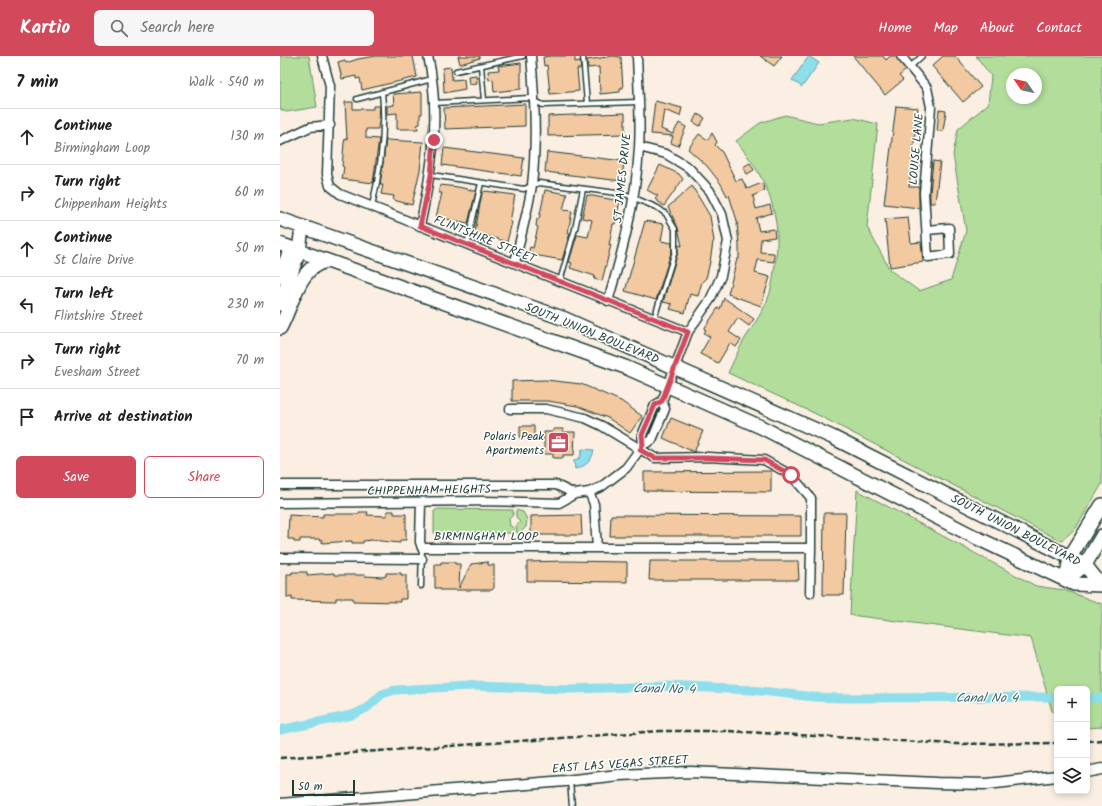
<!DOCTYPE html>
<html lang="en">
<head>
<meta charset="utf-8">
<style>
	:root { --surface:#fff; --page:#f6f6f6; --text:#202124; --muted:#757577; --line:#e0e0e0; --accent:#d1495b }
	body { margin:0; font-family:Kalam,sans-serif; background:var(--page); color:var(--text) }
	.controls { position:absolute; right:12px; bottom:12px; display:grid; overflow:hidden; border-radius:6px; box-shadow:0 2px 6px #0003 }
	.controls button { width:36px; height:36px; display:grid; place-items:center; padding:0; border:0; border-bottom:1px solid var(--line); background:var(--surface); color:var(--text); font:20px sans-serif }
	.compass { position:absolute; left:726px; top:12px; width:36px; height:36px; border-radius:50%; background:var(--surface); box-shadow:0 2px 6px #0003; rotate:304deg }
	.scale { position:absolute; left:12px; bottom:10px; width:63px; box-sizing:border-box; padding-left:4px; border:2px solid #1f3d34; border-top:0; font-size:11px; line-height:14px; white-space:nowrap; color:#1f3d34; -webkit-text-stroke:3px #fff; paint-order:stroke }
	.stop { position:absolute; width:12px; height:12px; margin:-9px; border:3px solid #d1495b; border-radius:50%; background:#fff }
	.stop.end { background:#d1495b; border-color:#fff; box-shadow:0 1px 4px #0008 }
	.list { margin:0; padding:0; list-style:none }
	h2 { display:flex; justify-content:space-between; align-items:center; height:52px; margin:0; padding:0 16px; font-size:17px }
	h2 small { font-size:13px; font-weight:400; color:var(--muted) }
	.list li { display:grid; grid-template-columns:26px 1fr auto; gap:12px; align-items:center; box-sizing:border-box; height:56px; padding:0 16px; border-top:1px solid var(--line) }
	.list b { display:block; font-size:15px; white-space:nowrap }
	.list p { margin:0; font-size:13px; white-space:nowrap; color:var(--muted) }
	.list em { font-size:13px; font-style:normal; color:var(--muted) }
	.actions { display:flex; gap:8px; padding:12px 16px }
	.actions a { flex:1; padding:9px 0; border:1px solid var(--accent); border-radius:6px; text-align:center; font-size:14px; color:var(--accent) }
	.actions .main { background:var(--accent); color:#fff }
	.icon { flex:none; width:22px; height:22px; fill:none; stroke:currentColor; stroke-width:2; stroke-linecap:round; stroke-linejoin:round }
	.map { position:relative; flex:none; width:822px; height:750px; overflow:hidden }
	header { display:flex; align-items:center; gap:24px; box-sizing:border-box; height:56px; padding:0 20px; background:var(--accent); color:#fff }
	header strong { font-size:19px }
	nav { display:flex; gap:22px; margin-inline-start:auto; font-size:14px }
	.search { width:280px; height:36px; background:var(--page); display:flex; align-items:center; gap:10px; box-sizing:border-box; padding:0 14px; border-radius:6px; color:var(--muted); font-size:15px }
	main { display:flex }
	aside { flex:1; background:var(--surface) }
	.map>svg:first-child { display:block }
	.green { fill:#b2dd9b; stroke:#688d68; fill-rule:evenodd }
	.water { fill:#8edeeb; stroke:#629ea2 }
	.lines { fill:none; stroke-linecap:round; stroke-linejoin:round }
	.canal { stroke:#8edeeb; stroke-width:9 }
	.building { fill:#f2c9a1; stroke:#1f3d34 }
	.service-casing { stroke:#1f3d34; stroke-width:7 }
	.minor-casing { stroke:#1f3d34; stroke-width:11 }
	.tertiary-casing { stroke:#1f3d34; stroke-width:13 }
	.primary-casing { stroke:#1f3d34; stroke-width:16 }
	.service { stroke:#fff; stroke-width:4 }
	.minor { stroke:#fff; stroke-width:8 }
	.tertiary { stroke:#fff; stroke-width:10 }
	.primary { stroke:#fff; stroke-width:13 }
	.rail { stroke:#1f3d34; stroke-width:2.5; stroke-dasharray:6 3; stroke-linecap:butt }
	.route { stroke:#d1495b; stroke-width:5 }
	.labels { text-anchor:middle; stroke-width:3; stroke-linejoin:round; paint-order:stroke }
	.street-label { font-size:12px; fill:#1f3d34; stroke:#fff }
	.poi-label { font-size:12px; fill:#1f3d34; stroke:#fff; text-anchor:end }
	.water-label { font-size:13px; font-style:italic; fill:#3b6562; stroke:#fff }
</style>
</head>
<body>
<header>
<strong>Kartio</strong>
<div class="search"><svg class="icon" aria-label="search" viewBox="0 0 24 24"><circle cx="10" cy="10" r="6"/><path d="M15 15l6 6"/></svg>Search here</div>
<nav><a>Home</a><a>Map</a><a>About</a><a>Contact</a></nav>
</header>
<main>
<aside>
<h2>7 min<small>Walk · 540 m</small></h2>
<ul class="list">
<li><svg class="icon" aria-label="ahead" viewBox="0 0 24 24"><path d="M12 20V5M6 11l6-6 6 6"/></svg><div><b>Continue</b><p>Birmingham Loop</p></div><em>130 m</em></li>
<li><svg class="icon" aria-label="right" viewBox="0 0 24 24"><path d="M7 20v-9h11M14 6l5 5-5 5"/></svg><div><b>Turn right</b><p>Chippenham Heights</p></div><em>60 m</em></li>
<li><svg class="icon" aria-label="ahead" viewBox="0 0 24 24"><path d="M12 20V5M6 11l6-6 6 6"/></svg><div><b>Continue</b><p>St Claire Drive</p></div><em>50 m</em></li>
<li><svg class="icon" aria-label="left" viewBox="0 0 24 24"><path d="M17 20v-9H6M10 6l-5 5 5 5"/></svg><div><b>Turn left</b><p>Flintshire Street</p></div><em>230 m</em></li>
<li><svg class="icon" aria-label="right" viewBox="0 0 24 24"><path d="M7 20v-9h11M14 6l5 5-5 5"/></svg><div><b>Turn right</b><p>Evesham Street</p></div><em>70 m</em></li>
<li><svg class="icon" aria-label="arrive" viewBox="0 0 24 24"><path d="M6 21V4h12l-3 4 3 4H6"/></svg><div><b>Arrive at destination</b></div></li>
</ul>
<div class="actions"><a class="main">Save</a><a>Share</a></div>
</aside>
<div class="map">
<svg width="822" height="750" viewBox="0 0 822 750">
	<rect width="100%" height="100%" fill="#fbefe3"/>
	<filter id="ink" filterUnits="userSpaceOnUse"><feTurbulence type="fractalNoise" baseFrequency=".025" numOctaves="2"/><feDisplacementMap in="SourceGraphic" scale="8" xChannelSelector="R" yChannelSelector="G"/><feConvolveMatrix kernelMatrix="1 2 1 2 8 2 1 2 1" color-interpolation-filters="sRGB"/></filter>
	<g filter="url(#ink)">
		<!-- green -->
		<path class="green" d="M0 0H29L37 51 6 56 0 53Z
			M696 0H822V428L796 472 781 485 536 358 448 317C453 306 458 295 464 284 472 271 481 259 487 245 491 236 493 225 494 215 504 162 489 125 456 85L480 67 505 59 538 67 573 62 598 68 587 171 610 214 639 235 671 224 686 175 673 99 678 73 708 48 711 20ZM732 18H756V42H732Z
			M577 434 756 530 784 534 822 548V671L807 672V633H777V659L772 655 751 582 570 559Z
			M158 453 233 454V459L229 463 230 470 234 472V477H154V455Z
			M236 454 243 456 247 463 246 471 240 477H237L236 470 240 466 236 461Z"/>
		<!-- water -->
		<path class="water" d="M529 0 539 7 522 31 512 24Z
			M302 393 314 394C312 405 306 410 295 413L294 404 300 402Z"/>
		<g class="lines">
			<!-- canal -->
			<path class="canal" d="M807 642H822
				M0 674 72 659 87 652 102 638 115 634 191 630 291 633 385 630 472 634 534 641 563 642 777 641"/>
		</g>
		<!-- building -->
		<path class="building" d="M96 0H133L137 21 82 34 80 22 76 23V20L62 23 58 6 65 4 66 7 78 3Z
			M178 0H200V2L180 8Z
			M270 0H295V6L300 5 301 13H297L299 35 270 38 267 9 264 10 263 1Z
			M333 0 341 1 343 32H340V36L320 38 319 11 308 12 307 4Z
			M480 0H502L494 10Z
			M573 0H603L606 4 610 0H616L626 14 619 20 623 24 605 39Z
			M663 0H675L701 31 683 46 652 10Z
			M241 7V33L214 36 213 23 209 24 208 15 219 14 218 10Z
			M171 11 172 24 184 23 185 33 164 37 163 12Z
			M196 19 197 27 189 28 188 20Z
			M142 36V58H140V68L137 69 138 73H117V57L107 58V50L114 49 113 38Z
			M375 45 402 52 400 60 384 54 381 73 393 78 399 67 406 71 398 90 391 87 393 80 371 78Z
			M65 46H73V53H93V50H100L98 73H86V82L99 83 93 127 62 123 64 111 62 110 64 87 65 83H67Z
			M245 48V70L165 73 164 52Z
			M616 50 638 52 629 131H639V152L604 148Z
			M659 54 666 55 663 75H657Z
			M345 57V78L268 80V60Z
			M417 58 425 62 420 70 413 66Z
			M432 77 437 86 435 89 442 96 456 125 462 123 467 133 482 127 485 134 473 140 476 153 490 149 492 157 476 162 479 175 494 173 495 181 481 183 480 196 494 197V206L478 204 475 217 490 221 481 250 448 238 457 203H459V188L457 168H458L449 139 447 140 441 128 427 110 408 93 419 78 428 84Z
			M106 84 143 86 140 114 132 149 113 144 114 140 101 138 103 129H100Z
			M164 92 244 102 241 120 162 109Z
			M267 96 344 105 342 125 265 116Z
			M653 105 660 106 655 147H650V137Z
			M470 107 474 114 467 118 463 111Z
			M380 109 399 118 403 123 384 150 375 143 378 140 367 134Z
			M160 129 178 131 196 135 188 167 156 161 162 137H159Z
			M412 130 430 160 434 185 433 186 430 206 426 222 422 226 418 240 410 238 405 257 390 253 392 248 383 246 398 196V189L402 190 398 172 388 151Z
			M265 134 287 138 283 154 292 155 288 177H290L282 204 248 198 250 191 253 192 258 171 256 170 257 163H259Z
			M205 135 235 139 230 166H232L227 186 195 176 202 137Z
			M307 139 340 145 335 168H333L329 189H331L322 225 314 223 315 220 290 212 292 207 289 206 297 179 308 181 312 164 302 162Z
			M628 161 631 187 641 186 643 206 610 211 605 163Z
			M365 165 384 168 381 185 392 187V194L376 244 345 235Z
			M444 242 474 263 469 270 458 262 449 276 461 284 456 291 450 287 438 307 420 298 430 281 424 277 426 274 424 273 438 252 440 253Z
			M266 324 301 328 341 345 362 360 350 377 328 362 297 350 268 345H232V325Z
			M391 362 423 375 414 396 383 382Z
			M240 370H254V381L240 382Z
			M273 373H283V376H295L294 399H283V402H273V398H264V376H273Z
			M491 415V436L364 435V416Z
			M107 455H114V458H126V484H120V487L92 484 83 485V487H72V485L42 487V484L38 483H20V486H14V483H8L9 459 43 461V458H79V456H88L87 459 107 460Z
			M544 457H566L564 539H543Z
			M301 459 302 479H251V460Z
			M331 459 521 460V480H330Z
			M284 505 347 506V526L247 525V506Z
			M370 505H518L519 524H369Z
			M161 506H175V508H180L179 532 191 508 208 506V509H214V532L212 534H160V532H155V508H161Z
			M12 516H27V519L54 517V519H85V520L102 521 106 520V517H121V519H126V543H120V546L73 545V542H56V545L12 544V541L7 542V518H12Z"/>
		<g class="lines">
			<defs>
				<path id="service" d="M303 0 307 47
					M201 10 204 44
					M630 11 642 0
					M176 15 243 0
					M77 43 152 23
					M155 47 249 42 263 49 359 46
					M151 119 244 133 259 127 345 138 378 152 386 158 395 173V195L374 263
					M92 150C101 112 106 76 102 36
					M187 189 201 127
					M280 225 295 173 303 133
					M141 530 142 492
					M290 725 292 750"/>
				<path id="minor" d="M42 0 50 30 47 118 50 130 60 138 408 276
					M621 0 647 32 651 51 644 137 648 201 670 198 669 172 647 174
					M0 85 30 71 50 69
					M359 91 386 98 409 112 430 135 442 158 448 185 441 220 430 244 408 276 382 345 375 349 362 379 363 389
					M140 170C152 113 161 58 148 0
					M235 207C240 182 248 155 252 129 257 86 255 43 251 0
					M328 245C343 194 356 145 359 92 361 62 358 30 357 0
					M230 353H266L305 362 322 370 375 402 428 401 484 404 511 419 531 442V492H317L314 448 309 436
					M0 429H276L295 438
					M141 446 140 486 142 492H317
					M0 447 204 445 279 447 295 438 309 436 321 431 346 412 363 389 372 384 385 353 382 345
					M0 502 142 503
					M530 537 531 492"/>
				<path id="tertiary" d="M807 716 822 713
					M0 748 285 725 339 719 410 716 657 727 707 728 777 720"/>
				<path id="primary" d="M0 163 285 263 552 381 805 509 820 528
					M0 188 345 311 481 371 695 481 794 528 822 529
					M0 220 11 192
					M0 248 19 195 22 171
					M0 272C12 250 19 209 47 205
					M786 524 790 501 822 449
					M786 524 805 509 822 480"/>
			</defs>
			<!-- service casing -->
			<use href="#service" class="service-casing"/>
			<!-- minor casing -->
			<use href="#minor" class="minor-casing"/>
			<!-- tertiary casing -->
			<use href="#tertiary" class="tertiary-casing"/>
			<!-- primary casing -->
			<use href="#primary" class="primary-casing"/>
			<!-- service -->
			<use href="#service" class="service"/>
			<!-- minor -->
			<use href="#minor" class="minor"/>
			<!-- tertiary -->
			<use href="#tertiary" class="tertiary"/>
			<!-- primary -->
			<use href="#primary" class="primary"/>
			<!-- rail -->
			<path class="rail" d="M807 685 822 684
				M0 702 380 675H448L674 688 777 687"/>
		</g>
	</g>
	<g class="lines" filter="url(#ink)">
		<!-- route -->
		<path class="route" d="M154 84 151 119 140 170 408 276 382 345 375 349 362 379 363 389 360 394 375 402H428L484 404 511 419"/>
	</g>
	<!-- icons -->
	<defs>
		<symbol id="office-square" viewBox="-11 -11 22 22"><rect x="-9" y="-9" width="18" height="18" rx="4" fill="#d1495b" stroke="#fff"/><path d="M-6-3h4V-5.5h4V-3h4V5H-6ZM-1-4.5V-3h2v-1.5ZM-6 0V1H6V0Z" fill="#fff"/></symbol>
	</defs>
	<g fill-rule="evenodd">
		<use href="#office-square" x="266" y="374" width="25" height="25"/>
	</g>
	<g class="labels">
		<!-- street labels -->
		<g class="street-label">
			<text transform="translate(636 93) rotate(-85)" y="4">LOUISE LANE</text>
			<text transform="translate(342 122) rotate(-84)" y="4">ST JAMES DRIVE</text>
			<text transform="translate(205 183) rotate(22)" y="4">FLINTSHIRE STREET</text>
			<text transform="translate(312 277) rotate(22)" y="4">SOUTH UNION BOULEVARD</text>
			<text transform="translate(149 434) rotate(-1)" y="4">CHIPPENHAM HEIGHTS</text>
			<text transform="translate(736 474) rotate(27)" y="4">SOUTH UNION BOULEVARD</text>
			<text x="206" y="484">BIRMINGHAM LOOP</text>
			<text transform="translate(340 708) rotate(-4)" y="4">EAST LAS VEGAS STREET</text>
		</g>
		<!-- poi labels -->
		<g class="poi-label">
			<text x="264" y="384">Polaris Peak<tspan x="264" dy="14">Apartments</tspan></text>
		</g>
		<!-- water labels -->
		<g class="water-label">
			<text transform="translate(384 632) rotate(1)" y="5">Canal No 4</text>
			<text x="707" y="646">Canal No 4</text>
		</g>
	</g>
</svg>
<div class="controls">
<button>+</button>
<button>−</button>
<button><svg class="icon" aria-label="layers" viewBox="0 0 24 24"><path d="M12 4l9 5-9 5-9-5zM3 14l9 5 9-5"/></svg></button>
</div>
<svg class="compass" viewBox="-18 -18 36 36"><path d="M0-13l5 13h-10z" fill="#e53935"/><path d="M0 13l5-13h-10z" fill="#757577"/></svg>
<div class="scale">50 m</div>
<div class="stop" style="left:511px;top:419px"></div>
<div class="stop end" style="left:154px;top:84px"></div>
</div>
</main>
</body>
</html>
